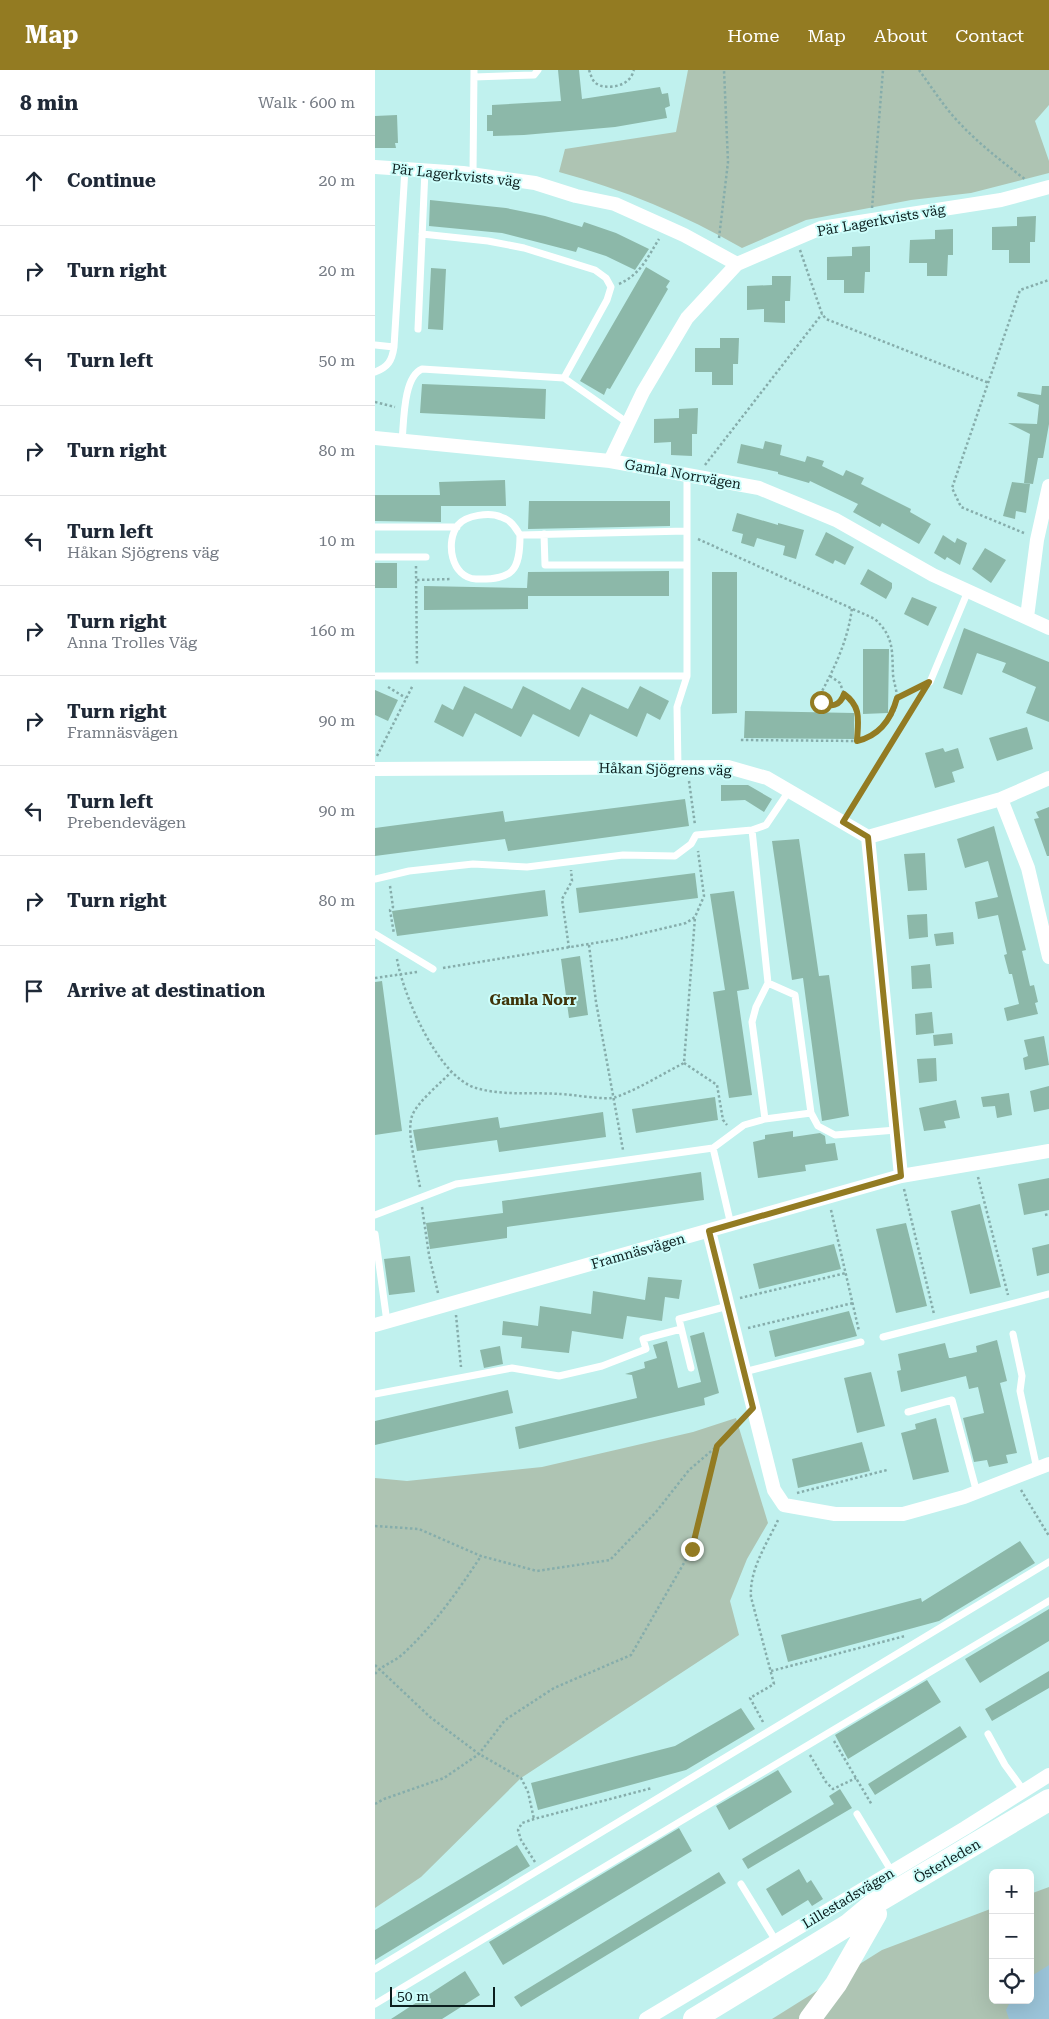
<!DOCTYPE html>
<html lang="en">
<head>
<meta charset="utf-8">
<style>
	:root { --surface:#fff; --page:#f2f2f3; --text:#1f2937; --muted:#747a83; --line:#e0e1e3; --accent:#937b22 }
	body { margin:0; font-family:"Roboto Serif",serif; background:var(--page); color:var(--text) }
	.controls { position:absolute; right:15px; bottom:15px; display:grid; overflow:hidden; border-radius:8px; box-shadow:0 5px 20px #0002 }
	.controls button { width:45px; height:45px; display:grid; place-items:center; padding:0; border:0; border-bottom:1px solid var(--line); background:var(--surface); color:var(--text); font:25px sans-serif }
	.scale { position:absolute; left:15px; bottom:12px; width:105px; box-sizing:border-box; padding-left:5px; border:2px solid #0c1e1e; border-top:0; font-size:14px; line-height:18px; white-space:nowrap; color:#0c1e1e; -webkit-text-stroke:4px #cdfefb; paint-order:stroke }
	.stop { position:absolute; width:15px; height:15px; margin:-11px; border:4px solid #937b22; border-radius:50%; background:#fff }
	.stop.end { background:#937b22; border-color:#fff; box-shadow:0 1px 5px #0008 }
	.list { margin:0; padding:0; list-style:none }
	h2 { display:flex; justify-content:space-between; align-items:center; height:65px; margin:0; padding:0 20px; font-size:21px }
	h2 small { font-size:16px; font-weight:400; color:var(--muted) }
	.list li { display:grid; grid-template-columns:32px 1fr auto; gap:15px; align-items:center; box-sizing:border-box; height:90px; padding:0 20px; border-top:1px solid var(--line) }
	.list b { display:block; font-size:19px; white-space:nowrap }
	.list p { margin:0; font-size:16px; white-space:nowrap; color:var(--muted) }
	.list em { font-size:16px; font-style:normal; color:var(--muted) }
	.icon { flex:none; width:28px; height:28px; fill:none; stroke:currentColor; stroke-width:2; stroke-linecap:round; stroke-linejoin:round }
	.map { position:relative; flex:none; width:674px; height:1949px; overflow:hidden }
	header { display:flex; align-items:center; gap:30px; box-sizing:border-box; height:70px; padding:0 25px; background:var(--accent); color:#fff }
	header strong { font-size:24px }
	nav { display:flex; gap:28px; margin-inline-start:auto; font-size:18px }
	main { display:flex }
	aside { flex:1; background:var(--surface) }
	.map>svg:first-child { display:block }
	.green { fill:#aec4b3 }
	.water { fill:#9bc4d9 }
	.building { fill:#8cb8a9 }
	.lines { fill:none; stroke-linecap:round; stroke-linejoin:round }
	.path { stroke:#86adab; stroke-width:2.5; stroke-dasharray:2.5 2.5; stroke-linecap:butt }
	.service { stroke:#fff; stroke-width:7 }
	.minor { stroke:#fff; stroke-width:14 }
	.trunk { stroke:#fff; stroke-width:22 }
	.route { stroke:#937b22; stroke-width:6 }
	.labels { text-anchor:middle; stroke-width:4; stroke-linejoin:round; paint-order:stroke }
	.street-label { font-size:14px; fill:#0c1e1e; stroke:#cdfefb }
	.neighbourhood-label { font-size:15px; font-weight:bold; fill:#40340a; stroke:#cdfefb }
</style>
</head>
<body>
<header>
<strong>Map</strong>
<nav><a>Home</a><a>Map</a><a>About</a><a>Contact</a></nav>
</header>
<main>
<aside>
<h2>8 min<small>Walk · 600 m</small></h2>
<ul class="list">
<li><svg class="icon" aria-label="ahead" viewBox="0 0 24 24"><path d="M12 20V5M6 11l6-6 6 6"/></svg><div><b>Continue</b></div><em>20 m</em></li>
<li><svg class="icon" aria-label="right" viewBox="0 0 24 24"><path d="M7 20v-9h11M14 6l5 5-5 5"/></svg><div><b>Turn right</b></div><em>20 m</em></li>
<li><svg class="icon" aria-label="left" viewBox="0 0 24 24"><path d="M17 20v-9H6M10 6l-5 5 5 5"/></svg><div><b>Turn left</b></div><em>50 m</em></li>
<li><svg class="icon" aria-label="right" viewBox="0 0 24 24"><path d="M7 20v-9h11M14 6l5 5-5 5"/></svg><div><b>Turn right</b></div><em>80 m</em></li>
<li><svg class="icon" aria-label="left" viewBox="0 0 24 24"><path d="M17 20v-9H6M10 6l-5 5 5 5"/></svg><div><b>Turn left</b><p>Håkan Sjögrens väg</p></div><em>10 m</em></li>
<li><svg class="icon" aria-label="right" viewBox="0 0 24 24"><path d="M7 20v-9h11M14 6l5 5-5 5"/></svg><div><b>Turn right</b><p>Anna Trolles Väg</p></div><em>160 m</em></li>
<li><svg class="icon" aria-label="right" viewBox="0 0 24 24"><path d="M7 20v-9h11M14 6l5 5-5 5"/></svg><div><b>Turn right</b><p>Framnäsvägen</p></div><em>90 m</em></li>
<li><svg class="icon" aria-label="left" viewBox="0 0 24 24"><path d="M17 20v-9H6M10 6l-5 5 5 5"/></svg><div><b>Turn left</b><p>Prebendevägen</p></div><em>90 m</em></li>
<li><svg class="icon" aria-label="right" viewBox="0 0 24 24"><path d="M7 20v-9h11M14 6l5 5-5 5"/></svg><div><b>Turn right</b></div><em>80 m</em></li>
<li><svg class="icon" aria-label="arrive" viewBox="0 0 24 24"><path d="M6 21V4h12l-3 4 3 4H6"/></svg><div><b>Arrive at destination</b></div></li>
</ul>
</aside>
<div class="map">
<svg width="674" height="1949" viewBox="0 0 674 1949">
	<rect width="100%" height="100%" fill="#c0f1ee"/>
	<!-- green -->
	<path class="green" d="M313 0H674V35L660 51 674 91V103L596 123 536 130 431 150 367 178C310 145 247 119 184 102L190 79 301 62Z
		M361 1348 393 1453 372 1489 355 1531 364 1565 146 1708 46 1807 0 1838V1408L32 1411 167 1397 318 1362Z
		M674 1817V1949H397L507 1880 618 1838V1930H655V1824Z"/>
	<!-- water -->
	<path class="water" d="M674 1895V1949H634L631 1940 636 1930H655V1907Z"/>
	<!-- building -->
	<path class="building" d="M183 0H204L207 29 285 17 287 24 293 23 295 36 290 38 292 48 240 57 149 65 118 66V61H112V45H117V35L186 31Z
		M22 45 23 73H20L21 78H0V46Z
		M55 130 131 138 170 146 207 157 209 152 241 163 274 179 260 200 231 186 203 177 201 182 127 163 54 156Z
		M661 146 660 172H655V193H634V180H617V157L642 156V147Z
		M578 159V185H573L572 206H552V193H534L535 170 560 169V160Z
		M495 176V202H490L489 223H469V210H452V187L477 186V177Z
		M271 197 295 211 291 217 293 219 235 319 232 318 229 325 205 311Z
		M56 198 71 199 68 260 53 259Z
		M397 206H416L415 231H410V253L389 252V239L372 240V216L397 215Z
		M345 268H364L363 294H358V315H337V302H320V278H345Z
		M47 314 171 319 170 349 45 343Z
		M667 316H674V354L668 388H663L658 414 649 413 655 364 633 353 662 354 664 335 642 326 643 322 666 325Z
		M323 338 322 364H317V386L296 385V372L279 373V349L304 348V339Z
		M390 371 407 375 405 385 430 392 432 386 449 391 447 396 468 406 471 400 489 408 486 414 536 439 535 442 556 454 544 474 507 453 505 457 478 442 483 434 435 411 434 413 403 404V402L362 393 366 374 388 379Z
		M130 410 131 436H66V452L0 451V425H65L64 412Z
		M637 412 655 414 651 443 641 441 640 449 628 446Z
		M154 431H295V456L153 459Z
		M362 443 403 455V453L429 460 421 489 408 485 410 476 382 468 379 477 366 473 368 464 357 461Z
		M451 462 479 477 470 495 460 490 458 494 440 485Z
		M568 465 580 473 582 468 592 473 585 495 572 487 570 490 559 483Z
		M610 478 631 490 616 513 597 499Z
		M0 493H22V518H0Z
		M493 499 517 513V518L511 529 485 514Z
		M294 501V526H153V539L49 540V516L152 518 153 502Z
		M337 502H362V643L337 644Z
		M537 527 562 537 553 556 529 544Z
		M589 558 674 592V652L651 643 661 617 627 602 631 593 602 583 587 625 568 618Z
		M488 579H514L513 643 488 644Z
		M89 616 137 639 148 616 195 640 207 617 253 639 265 616 294 631 285 650 272 643 262 667 215 644 204 667 158 644 146 667 100 643 88 667 59 652 67 634 78 640Z
		M0 620 23 630 13 651 0 645Z
		M370 641 479 643V669L369 668Z
		M652 657 658 679 622 691 614 668Z
		M568 678 570 682 583 678 589 698 577 702 580 712 560 718 550 683Z
		M346 715H373L397 729 389 742 370 730 346 731Z
		M310 729 314 756 133 781 130 769 0 786V758L128 741 130 752Z
		M674 737V786H672L659 749 664 748 661 742Z
		M619 756 651 880 647 881 655 916 659 915 663 932 660 933 663 944 632 951 629 938 644 934 637 904H634L629 885 632 884 623 845 603 849 600 832 623 827 613 791 590 798 582 769Z
		M424 769 444 906 454 905 474 1046 447 1051 428 908 417 910 397 771Z
		M550 783 552 820 533 821 529 784Z
		M320 803 323 828 204 843 201 818Z
		M170 820 173 846 22 866 17 841Z
		M359 821 374 919 362 921 377 1025 354 1028 338 922 350 920 335 824Z
		M552 844 553 867 534 869 532 845Z
		M578 862 579 874 561 876 559 864Z
		M205 886 213 945 194 948 186 889Z
		M555 894 557 918 537 919 536 896Z
		M7 911 27 1061 0 1065V912Z
		M557 942 559 963 541 965 540 944Z
		M577 963 578 974 559 976 558 965Z
		M669 966 674 995 650 1000 648 988 653 986 649 970Z
		M561 988 562 1011 544 1013 542 989Z
		M674 1016V1039L659 1042 655 1021Z
		M634 1023 637 1045 622 1048 620 1036 608 1037 606 1027Z
		M340 1027 343 1050 261 1063 257 1039Z
		M581 1030 585 1048 569 1051 571 1058 549 1061 544 1038Z
		M228 1042 231 1067 124 1082 122 1070 42 1081 38 1060 123 1047 125 1058Z
		M418 1061V1067L445 1063 450 1066 451 1074 460 1073 463 1090 430 1095 431 1101 383 1108 378 1072 390 1069V1065Z
		M326 1102 329 1130 132 1157V1168L55 1179 51 1153 128 1143 127 1131Z
		M674 1108V1140L649 1145 643 1114Z
		M605 1134 626 1217 595 1224 576 1141Z
		M531 1153 552 1236 521 1243 501 1159Z
		M459 1174 466 1199 384 1219 378 1194Z
		M674 1174V1203L662 1206 657 1178Z
		M35 1186 40 1222 14 1225 9 1189Z
		M273 1207 307 1210 304 1229 290 1227 287 1251 252 1246 248 1269 197 1261 194 1283 146 1278 147 1267 127 1265 128 1251 163 1256 165 1236 216 1244 218 1221 270 1230Z
		M474 1241 482 1266 400 1287 394 1261Z
		M329 1262 344 1323 329 1328 330 1335 144 1379 140 1357 262 1328 257 1305 250 1304 270 1298 269 1292 282 1288 278 1275 292 1271 303 1318 326 1312 315 1266Z
		M622 1270 632 1311 625 1313 642 1383 631 1385 633 1393 614 1397 612 1390 599 1392 588 1348 609 1343 603 1317 594 1319 591 1306 526 1322 522 1301 526 1300 523 1284 570 1273 574 1288H576L602 1282 601 1276Z
		M125 1276 128 1294 109 1298 105 1280Z
		M496 1302 510 1356 482 1363 469 1308Z
		M133 1320 138 1343 0 1375V1351Z
		M561 1348 574 1402 538 1410 526 1363 541 1359 540 1354Z
		M487 1372 495 1401 423 1418 417 1389Z
		M645 1471 660 1493 564 1551 413 1592 406 1565 546 1528 547 1532Z
		M674 1539V1571L605 1613 590 1589Z
		M674 1601V1618L617 1651 610 1639Z
		M552 1610 566 1632 473 1689 460 1665Z
		M366 1638 380 1659 311 1700 163 1740 156 1713 300 1676Z
		M585 1656 592 1667 500 1725 493 1714Z
		M403 1700 417 1722 354 1760 341 1736Z
		M465 1719 477 1738 373 1799 367 1789 459 1734 454 1726Z
		M304 1758 317 1781 128 1895 114 1872Z
		M142 1775 155 1796 0 1890V1860Z
		M424 1799 432 1813 436 1810 448 1829 437 1836 433 1830 407 1846 391 1819Z
		M344 1802 351 1813 146 1937 139 1927Z
		M90 1901 105 1925 67 1949H16Z"/>
	<g class="lines">
		<!-- path -->
		<path class="path" d="M214 0C216 5 217 11 222 14 229 19 247 17 253 10 256 8 258 3 259 0
			M544 0C555 15 566 32 578 46 600 71 625 90 651 110
			M497 138 508 0
			M344 168 353 92 349 0
			M425 180 447 244 451 249 614 313
			M244 214C266 204 272 188 284 169
			M0 332 20 337
			M330 395 447 244
			M649 463 586 437 577 418 645 220 674 210
			M323 469 500 549C519 567 517 580 518 605 519 613 522 621 522 628 522 649 500 667 482 671L364 670
			M41 496 42 596
			M42 510 77 509
			M455 606 465 613 469 624C465 636 456 638 446 632L445 625C460 597 473 570 477 538
			M13 617 31 628
			M469 624 482 637V671
			M522 628 547 615
			M2 686 38 615
			M314 711 320 755
			M475 740 550 619
			M15 816 18 837 15 840 19 864
			M214 875 221 932 248 1080
			M194 878 187 829 197 811 196 800
			M22 889C28 925 63 1007 101 1018 128 1026 157 1022 184 1024 197 1024 231 1031 241 1027 264 1019 287 1004 309 993L320 847
			M68 898 244 869 311 853 320 847 329 826 323 781
			M0 908 42 902
			M309 993 342 1015 348 1050 352 1055
			M603 1107 633 1225
			M45 1117C42 1099 31 1063 37 1046 42 1032 66 1013 76 1002
			M529 1119 559 1244
			M47 1137 54 1185 63 1223
			M456 1140 484 1261
			M670 1145 674 1144
			M365 1228 471 1203
			M81 1245 86 1297
			M373 1258 478 1233
			M646 1420 674 1466
			M422 1423 512 1400
			M0 1456 44 1459 106 1486 162 1501 235 1490 281 1442 314 1400 341 1377
			M0 1595 55 1647 104 1684 146 1708 153 1722 159 1749
			M396 1601 530 1566
			M0 1604C7 1595 19 1592 28 1584 59 1555 83 1521 106 1486
			M388 1652 375 1628 399 1614 376 1527C374 1499 393 1472 404 1448
			M459 1671 497 1735
			M435 1685 451 1712 458 1719 481 1708
			M0 1734 9 1729 69 1708 104 1684 130 1650 179 1618 256 1585 317 1479 342 1376 367 1350
			M160 1792 146 1770 143 1760 147 1753 159 1749 277 1718"/>
		<!-- service -->
		<path class="service" d="M99 7 159 5 163 0
			M98 104 99 0
			M47 164 113 171 149 178 220 200 231 208 236 217 232 230 189 308
			M43 259 50 100
			M0 275 19 277
			M0 302C13 297 17 291 19 277L30 99
			M27 371C29 352 28 307 47 299L189 308 253 353
			M0 457H82
			M169 464 170 495H312
			M145 465C145 501 138 510 101 509 76 508 70 471 83 455 91 445 115 442 126 447 136 450 140 457 145 465L311 461
			M0 487H51
			M0 606H312
			M555 612 593 521
			M303 698 302 637 312 606V405
			M377 760 393 913 420 925 436 1043 443 1056 460 1065 521 1060
			M0 809 34 801 98 794 152 797 248 785 300 786 316 774 321 765 377 760 391 755 414 721
			M0 864 58 899
			M390 1049 377 952 381 937 393 913
			M338 1078 356 1155
			M0 1145 81 1114 338 1078 369 1055 390 1049 436 1043
			M0 1164 12 1252
			M638 1264 647 1306 645 1321 662 1399
			M508 1267 674 1224
			M316 1298 304 1249 353 1236
			M369 1302 486 1272
			M0 1324 137 1298 184 1306 227 1296 271 1279 268 1269 306 1259
			M533 1342 577 1330 602 1423
			M613 1664 630 1695 649 1721
			M482 1744 517 1802
			M366 1814 401 1871
			M0 1899 674 1492
			M0 1934 674 1531"/>
		<!-- minor -->
		<path class="minor" d="M0 97 88 103 160 113 201 126 240 134 309 165 362 194
			M0 368 235 391 384 418 461 450 558 505 674 558
			M235 391 268 322 312 248 362 194 446 158 626 130 674 117
			M652 547 662 470 674 416
			M0 699 353 697 392 708 493 767 626 729 674 708
			M626 729 653 798 674 887
			M493 767 526 1106
			M334 1161 399 1420 409 1435 460 1444H528L589 1427 674 1394
			M0 1255 526 1106 674 1081
			M271 1949 590 1758 674 1705"/>
		<!-- trunk -->
		<path class="trunk" d="M319 1949 473 1855 497 1835 674 1730
			M435 1949 461 1914 501 1844"/>
	</g>
	<g class="lines">
		<!-- route -->
		<path class="route" d="M317 1479 342 1376 378 1338 334 1161 526 1106 493 767 468 752 554 612 522 628C516 650 504 666 482 671 483 651 487 637 469 624 465 636 456 638 446 632"/>
	</g>
	<g class="labels">
		<!-- street labels -->
		<g class="street-label">
			<text transform="translate(81 105) rotate(6)" y="5">Pär Lagerkvists väg</text>
			<text transform="translate(506 150) rotate(-10)" y="5">Pär Lagerkvists väg</text>
			<text transform="translate(308 404) rotate(10)" y="5">Gamla Norrvägen</text>
			<text transform="translate(290 699) rotate(1)" y="5">Håkan Sjögrens väg</text>
			<text transform="translate(263 1181) rotate(-16)" y="5">Framnäsvägen</text>
			<text transform="translate(572 1791) rotate(-30)" y="5">Österleden</text>
			<text transform="translate(473 1828) rotate(-31)" y="5">Lillestadsvägen</text>
		</g>
		<!-- neighbourhood labels -->
		<g class="neighbourhood-label">
			<text x="158" y="935">Gamla Norr</text>
		</g>
	</g>
</svg>
<div class="controls">
<button>+</button>
<button>−</button>
<button><svg class="icon" aria-label="locate" viewBox="0 0 24 24"><circle cx="12" cy="12" r="6"/><path d="M12 2v4M12 18v4M2 12h4M18 12h4"/></svg></button>
</div>
<div class="scale">50 m</div>
<div class="stop" style="left:446px;top:632px"></div>
<div class="stop end" style="left:317px;top:1479px"></div>
</div>
</main>
</body>
</html>
